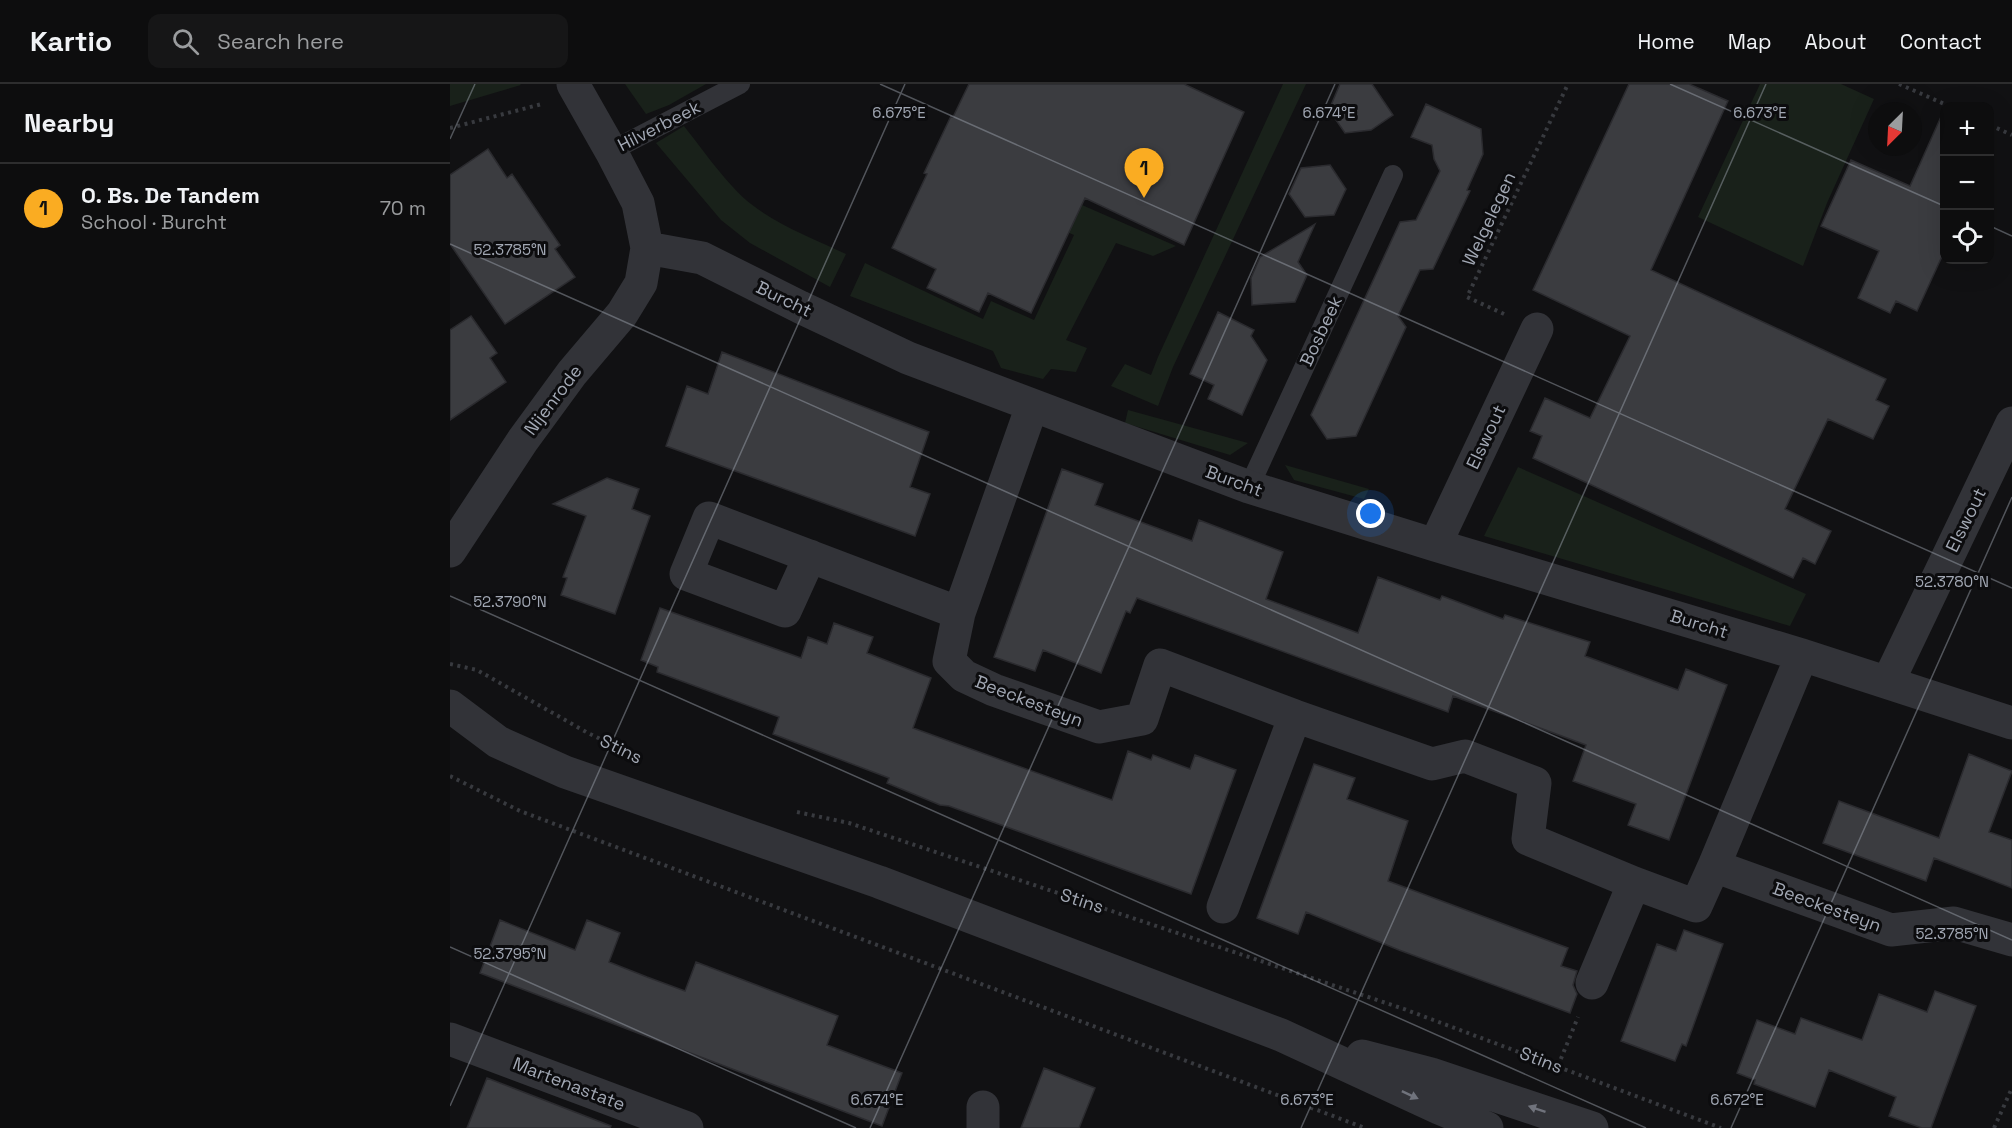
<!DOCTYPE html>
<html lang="en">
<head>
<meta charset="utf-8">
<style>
	:root { --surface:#0d0d0e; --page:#161617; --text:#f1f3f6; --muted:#9a9c9e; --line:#2d2d2e; --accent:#faac22 }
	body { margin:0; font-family:"Space Grotesk",sans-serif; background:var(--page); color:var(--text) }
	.controls { position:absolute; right:18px; top:18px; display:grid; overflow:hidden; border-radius:12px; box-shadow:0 6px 24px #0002 }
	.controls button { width:54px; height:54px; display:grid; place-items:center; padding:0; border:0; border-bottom:2px solid var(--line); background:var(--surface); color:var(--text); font:30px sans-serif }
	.compass { position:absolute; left:1418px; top:18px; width:54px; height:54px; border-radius:50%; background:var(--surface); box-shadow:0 6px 24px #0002; rotate:204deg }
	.you { position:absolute; left:921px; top:430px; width:21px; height:21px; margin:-15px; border:4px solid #fff; border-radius:50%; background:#1a73e8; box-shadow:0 0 0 9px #1a73e833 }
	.badge { display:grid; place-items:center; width:39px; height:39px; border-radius:50%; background:var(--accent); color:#111; font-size:20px; font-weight:700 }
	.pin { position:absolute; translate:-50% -50px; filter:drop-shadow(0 2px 3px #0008) }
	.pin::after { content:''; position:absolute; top:32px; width:21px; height:18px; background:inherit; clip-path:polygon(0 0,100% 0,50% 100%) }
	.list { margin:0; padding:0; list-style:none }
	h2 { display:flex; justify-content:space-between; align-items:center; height:78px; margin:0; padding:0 24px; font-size:26px }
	h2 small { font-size:20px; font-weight:400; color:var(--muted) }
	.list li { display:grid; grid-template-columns:39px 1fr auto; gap:18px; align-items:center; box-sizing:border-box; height:90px; padding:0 24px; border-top:2px solid var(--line) }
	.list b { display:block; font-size:22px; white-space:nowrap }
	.list p { margin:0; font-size:20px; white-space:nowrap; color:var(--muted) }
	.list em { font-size:20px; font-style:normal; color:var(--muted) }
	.icon { flex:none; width:33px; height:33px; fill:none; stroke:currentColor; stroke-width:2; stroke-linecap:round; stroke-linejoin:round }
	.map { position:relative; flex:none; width:1562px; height:1044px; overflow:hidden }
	header { display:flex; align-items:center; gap:36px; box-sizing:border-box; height:84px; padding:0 30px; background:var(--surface); border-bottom:2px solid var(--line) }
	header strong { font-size:28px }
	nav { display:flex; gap:33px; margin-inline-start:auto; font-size:21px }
	.search { width:420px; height:54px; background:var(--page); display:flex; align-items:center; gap:15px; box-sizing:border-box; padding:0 21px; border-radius:12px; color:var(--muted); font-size:22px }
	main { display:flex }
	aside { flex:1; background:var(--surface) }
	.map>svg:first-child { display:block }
	.green { fill:#19211a }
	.building { fill:#3b3c40; stroke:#2b2b2f; stroke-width:1.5 }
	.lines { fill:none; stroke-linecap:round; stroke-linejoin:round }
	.path { stroke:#383a3f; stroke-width:4; stroke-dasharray:3 4.5; stroke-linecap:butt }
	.service { stroke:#323338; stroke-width:20 }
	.minor { stroke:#323338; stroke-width:33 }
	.tertiary { stroke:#323338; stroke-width:33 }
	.oneway { fill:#70737c }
	.ticks { fill:none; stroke:#a2a8b4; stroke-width:1.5; stroke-opacity:0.45 }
	.labels { text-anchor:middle; stroke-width:6; stroke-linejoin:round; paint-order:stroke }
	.street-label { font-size:18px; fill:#a2a8b4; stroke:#0c0c0e }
	.ticks-label { font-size:15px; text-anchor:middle; fill:#a2a8b4; stroke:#0c0c0e; stroke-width:6; stroke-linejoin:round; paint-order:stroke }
</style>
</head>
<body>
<header>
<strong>Kartio</strong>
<div class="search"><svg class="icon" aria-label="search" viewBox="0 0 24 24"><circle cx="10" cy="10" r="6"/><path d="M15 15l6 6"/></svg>Search here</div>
<nav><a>Home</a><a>Map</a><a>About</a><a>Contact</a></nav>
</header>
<main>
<aside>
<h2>Nearby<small></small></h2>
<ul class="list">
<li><span class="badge">1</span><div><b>O. Bs. De Tandem</b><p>School · Burcht</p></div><em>70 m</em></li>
</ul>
</aside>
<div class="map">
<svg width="1562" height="1044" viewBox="0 0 1562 1044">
	<rect width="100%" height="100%" fill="#111113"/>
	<!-- green -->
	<path class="green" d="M0 0H70L71 1 0 22Z
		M175 0H256L219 21 196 30Z
		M833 0H856L723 283 708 322 661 302 675 280 701 291 708 273Z
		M1310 0H1391L1424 15 1377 119 1353 182 1248 133Z
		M234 42C253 66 278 102 301 120 329 142 364 155 396 170L380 203 300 159 271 136 206 59Z
		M593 104 726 162 703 172 666 159 616 256 637 264 626 288 601 285 593 295 551 284 543 267 400 212 415 179 533 235 541 217 584 236 624 151 581 132Z
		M678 326 798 359 780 371 675 339Z
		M835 381 919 405 914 415 844 396Z
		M1068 383 1356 510 1340 542 1034 452Z"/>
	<!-- building -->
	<path class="building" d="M519 0H734L794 28 734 161 635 114 581 229 538 209 529 228 477 204 486 185 442 164 477 90 474 89 501 32 503 33Z
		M890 0H922L943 31 921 46 895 49 879 26Z
		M1179 0H1239L1278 17 1201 186 1436 295 1426 316 1439 322 1423 355 1378 335 1335 425 1381 447 1365 480 1353 474 1343 494 1083 374 1092 352 1080 347 1095 314 1140 334 1180 252 1083 206Z
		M976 20 1031 45 1033 70 1017 106 1020 107 983 185 970 186 948 232 956 243 906 352 877 355 861 331 950 138 966 136 990 87 984 75 982 61 961 53Z
		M1494 26V168L1467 227 1446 217 1440 229 1408 214 1429 167 1371 142 1401 76 1460 102Z
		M38 65 57 94 62 90 110 161 105 165 125 193 55 240 0 160V91Z
		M880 81 896 105 884 131 855 133 839 110 851 84Z
		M865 140 848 178 857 191 845 218 802 221 801 194 810 173Z
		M768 228 804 246 801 252 817 276 792 331 758 315 764 301 740 290Z
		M21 232 47 269 40 274 56 298 0 336V246Z
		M272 268 479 348 460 403 480 410 465 452 216 362 237 302 258 310Z
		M612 385 653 400 645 421 742 457 749 436 833 468 816 515 908 549 928 493 990 516 992 512 1053 535 1055 531 1140 558 1135 572 1228 606 1236 585 1277 601 1219 756 1178 741 1186 720 1123 697 1136 661 1003 612 998 628 687 514 680 529 676 527 651 589 593 566 585 587 544 573Z
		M157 394 189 405 182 425 200 432 165 530 111 511 117 494 113 493 136 432 103 420Z
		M210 524 351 574 358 553 377 560 384 539 423 553 417 569 481 594 463 644 662 716 678 667 701 676 703 671 740 685 745 671 786 686 741 810 499 722 490 721 437 699 439 694 323 650 329 633 207 588 208 583 191 576Z
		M1519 670 1562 687 1539 748 1562 756V804L1484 774 1476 797 1373 759 1389 717 1489 754Z
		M864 680 905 694 897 715 958 737 938 797 1118 864 1111 882 1127 887 1123 901 1127 910 1120 929 949 866 856 828 848 850 807 834Z
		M50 836 125 866 137 836 170 849 159 878 197 893 235 907 246 878 388 932 377 961 452 989 432 1042 30 889Z
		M1234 846 1273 860 1236 962 1232 960 1225 977 1171 957 1207 860 1226 867Z
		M1485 907 1526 922 1481 1044H1472L1439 1032 1446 1013 1379 986 1365 1023 1304 1000 1305 996 1287 989 1307 936 1345 950 1351 934 1412 956 1429 910 1477 928Z
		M594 984 645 1004 629 1044H571Z
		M37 994 161 1042 160 1044H17Z"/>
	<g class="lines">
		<!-- path -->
		<path class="path" d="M1449 0 1499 22
			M1540 41 1562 51
			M0 44 92 20
			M1054 230 1017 213 1118 0
			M0 580 27 586 138 649 179 669
			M0 692 70 727 915 1044
			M347 728 399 739 954 925 1271 1044
			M1108 982 1128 933
			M1544 1044 1562 1004"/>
		<!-- service -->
		<path class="service" d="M161 67 290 0
			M799 403 943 91"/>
		<!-- minor -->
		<path class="minor" d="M197 164 252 174 350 223 458 274 799 403 985 461 1352 571 1562 639
			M582 322 509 529 499 577 514 592 544 606 649 643 692 635 710 581 845 632 982 680 1015 672 1085 699 1078 755 1184 799 1246 822 1264 782 1441 846 1504 839 1562 856
			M985 461 1087 245
			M0 467 73 356 122 289 172 230 191 199 197 164 188 119 161 67 123 0
			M360 472 335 527 236 490 259 434 509 529
			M1438 598 1562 339
			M1264 782 1352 571
			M773 823 845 632
			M1142 899 1184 799
			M0 955 237 1044
			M533 1023V1044"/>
		<!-- tertiary -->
		<path class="tertiary" d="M0 622 48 658 115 688 429 798 831 951 989 1024 1037 1044
			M912 972 981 990 1142 1044"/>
	</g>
	<!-- one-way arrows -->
	<defs><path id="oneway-solid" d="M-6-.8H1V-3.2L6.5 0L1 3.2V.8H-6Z" transform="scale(1.5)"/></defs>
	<g class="oneway">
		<use href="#oneway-solid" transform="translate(960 1011) rotate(25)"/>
		<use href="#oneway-solid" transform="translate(1087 1025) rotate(-161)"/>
	</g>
	<!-- ticks -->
	<path class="ticks" d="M430 0 1562 504M1220 0 1494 122M0 55 25 0M1540 142 1562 152M0 160 1562 856M0 512 1196 1044M0 863 406 1044M0 1022 455 0M420 1044 885 0M851 1044 1316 0M1281 1044 1562 413"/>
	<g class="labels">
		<!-- street labels -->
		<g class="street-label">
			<text transform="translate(209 42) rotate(-27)" y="6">Hilverbeek</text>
			<text transform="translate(1039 135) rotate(-65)" y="6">Welgelegen</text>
			<text transform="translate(334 215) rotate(26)" y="6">Burcht</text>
			<text transform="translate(871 247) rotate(-65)" y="6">Bosbeek</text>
			<text transform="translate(103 316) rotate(-53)" y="6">Nijenrode</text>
			<text transform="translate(1036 353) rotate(-65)" y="6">Elswout</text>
			<text transform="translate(784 397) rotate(20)" y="6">Burcht</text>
			<text transform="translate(1516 436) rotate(-64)" y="6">Elswout</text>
			<text transform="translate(1249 540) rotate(17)" y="6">Burcht</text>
			<text transform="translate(579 617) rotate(21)" y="6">Beeckesteyn</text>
			<text transform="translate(171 665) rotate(26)" y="6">Stins</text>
			<text transform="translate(632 817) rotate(18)" y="6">Stins</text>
			<text transform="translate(1377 823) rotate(20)" y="6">Beeckesteyn</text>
			<text transform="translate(1091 976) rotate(21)" y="6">Stins</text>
			<text transform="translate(119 1000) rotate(21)" y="6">Martenastate</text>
		</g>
	</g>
	<g class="ticks-label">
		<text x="449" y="34">6.675°E</text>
		<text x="879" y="34">6.674°E</text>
		<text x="1310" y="34">6.673°E</text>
		<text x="60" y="171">52.3785°N</text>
		<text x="1502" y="503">52.3780°N</text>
		<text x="60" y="523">52.3790°N</text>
		<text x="1502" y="855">52.3785°N</text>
		<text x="60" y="875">52.3795°N</text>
		<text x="427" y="1021">6.674°E</text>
		<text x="857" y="1021">6.673°E</text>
		<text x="1287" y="1021">6.672°E</text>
	</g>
</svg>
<div class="controls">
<button>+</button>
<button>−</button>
<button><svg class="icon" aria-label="locate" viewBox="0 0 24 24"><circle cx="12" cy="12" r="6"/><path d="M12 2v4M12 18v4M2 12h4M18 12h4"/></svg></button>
</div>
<svg class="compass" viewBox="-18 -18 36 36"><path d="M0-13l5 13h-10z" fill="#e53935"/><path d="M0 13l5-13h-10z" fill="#9a9c9e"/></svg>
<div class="you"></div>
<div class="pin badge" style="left:694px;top:114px">1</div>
</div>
</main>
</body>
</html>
